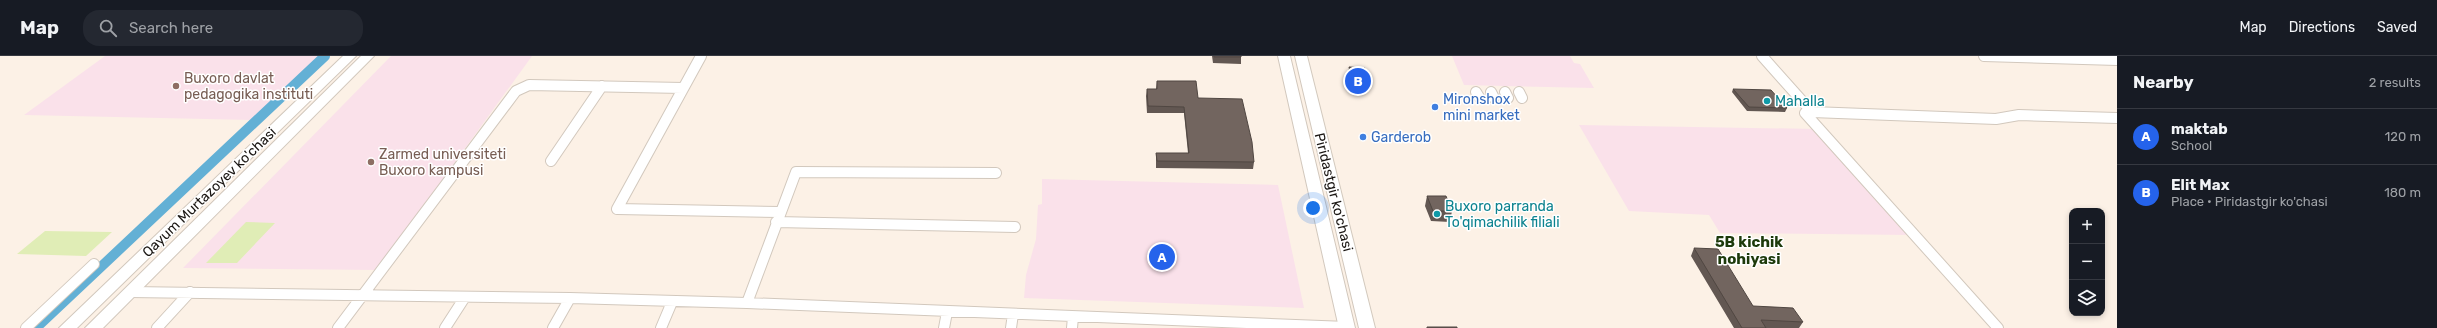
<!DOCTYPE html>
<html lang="en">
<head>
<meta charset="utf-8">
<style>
	:root { --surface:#171b24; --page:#242831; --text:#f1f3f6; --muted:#9ea1a6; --line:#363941; --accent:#2563eb }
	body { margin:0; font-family:Rubik,sans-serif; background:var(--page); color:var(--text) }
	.controls { position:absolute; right:12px; bottom:12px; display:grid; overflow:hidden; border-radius:8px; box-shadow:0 2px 6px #0003 }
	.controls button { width:36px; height:36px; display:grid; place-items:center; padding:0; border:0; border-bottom:1px solid var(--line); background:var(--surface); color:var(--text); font:20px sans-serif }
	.you { position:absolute; left:1313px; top:152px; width:14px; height:14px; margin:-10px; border:3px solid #fff; border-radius:50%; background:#1a73e8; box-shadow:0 0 0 6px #1a73e833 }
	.badge { display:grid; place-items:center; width:26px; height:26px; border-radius:50%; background:var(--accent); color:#fff; font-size:13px; font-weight:700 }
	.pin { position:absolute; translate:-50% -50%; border:2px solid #fff; box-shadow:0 1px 4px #0006 }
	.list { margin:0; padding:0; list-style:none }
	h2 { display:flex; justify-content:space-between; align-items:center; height:52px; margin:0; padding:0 16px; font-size:17px }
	h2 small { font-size:13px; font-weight:400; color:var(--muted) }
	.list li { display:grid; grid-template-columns:26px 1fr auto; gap:12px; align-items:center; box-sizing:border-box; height:56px; padding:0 16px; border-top:1px solid var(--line) }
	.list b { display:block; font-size:15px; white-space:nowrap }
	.list p { margin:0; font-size:13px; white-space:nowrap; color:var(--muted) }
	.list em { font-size:13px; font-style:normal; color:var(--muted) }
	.icon { flex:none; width:22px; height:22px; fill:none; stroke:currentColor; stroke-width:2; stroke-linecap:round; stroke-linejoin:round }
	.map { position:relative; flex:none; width:2117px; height:272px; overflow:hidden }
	header { display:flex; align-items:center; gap:24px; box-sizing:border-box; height:56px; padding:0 20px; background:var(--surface); border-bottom:1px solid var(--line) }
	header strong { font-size:19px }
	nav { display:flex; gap:22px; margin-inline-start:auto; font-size:14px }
	.search { width:280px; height:36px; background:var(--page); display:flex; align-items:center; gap:10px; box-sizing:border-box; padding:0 14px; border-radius:16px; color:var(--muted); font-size:15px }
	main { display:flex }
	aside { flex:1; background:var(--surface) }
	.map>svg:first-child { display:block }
	.education { fill:#fae1ea }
	.green { fill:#e0edb6 }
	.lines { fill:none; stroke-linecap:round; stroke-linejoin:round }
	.canal { stroke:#63b0d5; stroke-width:10 }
	.street-casing { stroke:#d2c8bd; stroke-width:12 }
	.secondary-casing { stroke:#d2c8bd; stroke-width:2 }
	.street { stroke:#fff; stroke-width:10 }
	.secondary { fill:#fff; fill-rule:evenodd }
	.wall { fill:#625752 }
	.building { fill:#72655f; stroke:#504742 }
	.education-dot { fill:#8d6e63; stroke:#fff; stroke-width:1.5 }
	.culture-dot { fill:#0f9aa8; stroke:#fff; stroke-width:1.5 }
	.shop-dot { fill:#3f7fe0; stroke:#fff; stroke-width:1.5 }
	.labels { text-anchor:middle; stroke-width:3; stroke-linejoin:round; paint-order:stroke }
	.education-label { font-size:14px; fill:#785e54; stroke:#fff; text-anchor:start }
	.shop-label { font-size:14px; fill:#366cbe; stroke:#fff; text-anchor:start }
	.culture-label { font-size:14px; fill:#0d838f; stroke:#fff; text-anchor:start }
	.street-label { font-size:14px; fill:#1a1613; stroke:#fff }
	.neighbourhood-label { font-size:15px; font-weight:bold; fill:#1d3a0b; stroke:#fff }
</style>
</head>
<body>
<header>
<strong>Map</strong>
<div class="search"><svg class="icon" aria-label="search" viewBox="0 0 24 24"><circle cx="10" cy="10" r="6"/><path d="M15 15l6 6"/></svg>Search here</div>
<nav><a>Map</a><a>Directions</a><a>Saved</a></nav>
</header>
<main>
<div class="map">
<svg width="2117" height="272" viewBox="0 0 2117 272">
	<rect width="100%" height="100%" fill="#fcf1e6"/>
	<!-- education -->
	<path class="education" d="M105 0H320L252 64 24 59Z
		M391 0H532L377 214 183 212Z
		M1452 0H1570L1574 7 1580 8 1594 32 1464 29Z
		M1579 69 1817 73 1910 179 1720 177 1709 159 1629 155Z
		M1042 123 1278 129 1304 252 1024 242 1026 219 1036 183 1038 149 1042 148Z"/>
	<!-- green -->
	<path class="green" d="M246 166 275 167 237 207H206Z
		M45 175 112 176 86 200 17 198Z"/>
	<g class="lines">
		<!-- canal -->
		<path class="canal" d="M36 272 325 0"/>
		<defs>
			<path id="street" d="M701 0 617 153 779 156
				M1762 0 1812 56 1805 57 1998 272
				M1984 0 2117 4
				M1476 36 1479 41
				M1491 36 1494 42
				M1505 36 1508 42
				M1519 36 1522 42
				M1812 56 1996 63 2019 59 2117 62
				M551 105 602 30
				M776 166 1015 171
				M130 236 570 242 747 247 1347 271
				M747 247 796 116 996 117
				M26 272 94 208
				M157 272 190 236
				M338 272 516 35 529 29 683 32
				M445 272 465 241
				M553 272 570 242
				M661 272 672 246
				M944 272 947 256
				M1011 272 1013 258
				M1072 272 1073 261"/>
			<path id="secondary" d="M343 0H356L77 272H59Z
				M361 0H374L103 272H85Z
				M1278 0H1290L1355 272H1339Z
				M1295 0H1307L1375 272H1359Z"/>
		</defs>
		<!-- street casing -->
		<use href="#street" class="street-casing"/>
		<!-- secondary casing -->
		<use href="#secondary" class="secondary-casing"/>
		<!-- street -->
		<use href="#street" class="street"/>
		<!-- secondary -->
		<use href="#secondary" class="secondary"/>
	</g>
	<!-- wall -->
	<path class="wall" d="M1212 0H1241V8L1213 7Z
		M1349 11 1370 26 1369 32H1353L1348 18Z
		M1157 25 1198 42 1254 106 1253 113 1156 112V97H1188L1184 57H1147L1146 40 1147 33H1156Z
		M1733 33 1787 52 1785 56 1747 55 1732 36Z
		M1427 140 1452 155 1450 166 1431 165 1425 150Z
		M1694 192 1753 250 1803 266 1799 272H1734L1691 200Z"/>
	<!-- building -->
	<path class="building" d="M1214 0H1241V1H1214Z
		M1349 11 1365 12 1370 26 1354 25Z
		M1157 25H1196L1198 42 1242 43 1252 86 1254 106 1157 105 1156 97H1189L1184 51 1148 50 1147 33H1157Z
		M1733 33 1771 34 1787 52 1749 51Z
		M1427 140H1446L1452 155H1433Z
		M1694 192 1718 193 1753 250 1793 252 1803 266 1761 264 1766 272H1742Z
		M1427 271H1457V272H1427Z"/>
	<!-- markers -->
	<g class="education-dot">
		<circle cx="176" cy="30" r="4"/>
		<circle cx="371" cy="106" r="4"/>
	</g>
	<g class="culture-dot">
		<circle cx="1767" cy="45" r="4"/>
		<circle cx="1437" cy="158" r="4"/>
	</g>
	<g class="shop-dot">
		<circle cx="1435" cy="51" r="4"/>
		<circle cx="1363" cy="81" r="4"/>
	</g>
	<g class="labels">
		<!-- education labels -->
		<g class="education-label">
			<text x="184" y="27">Buxoro davlat<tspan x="184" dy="16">pedagogika instituti</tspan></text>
			<text x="379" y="103">Zarmed universiteti<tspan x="379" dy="16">Buxoro kampusi</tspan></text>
		</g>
		<!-- shop labels -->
		<g class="shop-label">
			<text x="1443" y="48">Mironshox<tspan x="1443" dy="16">mini market</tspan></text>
			<text x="1371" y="86">Garderob</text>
		</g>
		<!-- culture labels -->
		<g class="culture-label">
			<text x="1775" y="50">Mahalla</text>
			<text x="1445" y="155">Buxoro parranda<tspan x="1445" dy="16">To'qimachilik filiali</tspan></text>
		</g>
		<!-- street labels -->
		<g class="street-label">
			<text transform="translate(209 136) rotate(-44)" y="5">Qayum Murtazoyev ko'chasi</text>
			<text transform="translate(1334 136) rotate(76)" y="5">Piridastgir ko'chasi</text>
		</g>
		<!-- neighbourhood labels -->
		<g class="neighbourhood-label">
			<text x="1749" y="191">5B kichik<tspan x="1749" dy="17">nohiyasi</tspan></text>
		</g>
	</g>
</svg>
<div class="controls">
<button>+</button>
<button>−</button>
<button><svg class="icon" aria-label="layers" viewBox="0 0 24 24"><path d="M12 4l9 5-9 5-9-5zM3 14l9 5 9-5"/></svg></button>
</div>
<div class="you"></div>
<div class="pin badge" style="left:1162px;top:201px">A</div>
<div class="pin badge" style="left:1358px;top:25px">B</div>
</div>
<aside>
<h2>Nearby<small>2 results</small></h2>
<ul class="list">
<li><span class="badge">A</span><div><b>maktab</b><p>School</p></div><em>120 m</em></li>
<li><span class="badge">B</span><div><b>Elit Max</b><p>Place · Piridastgir ko'chasi</p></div><em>180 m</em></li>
</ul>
</aside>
</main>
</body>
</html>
